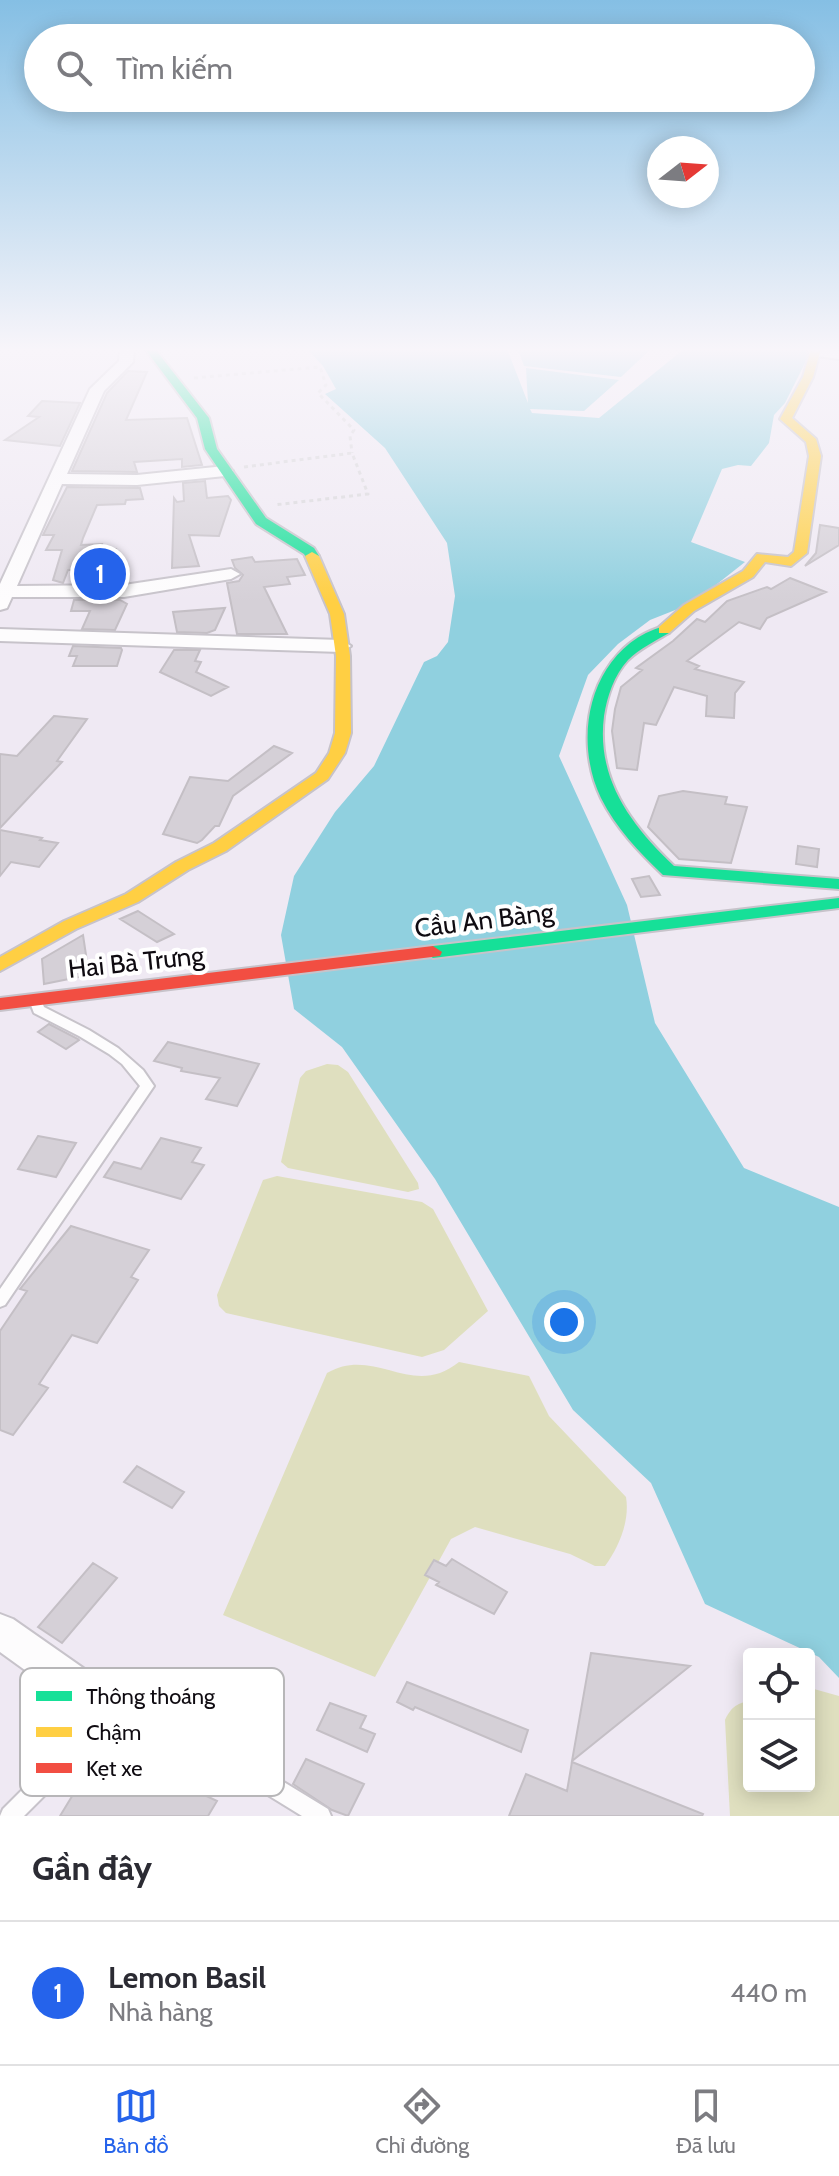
<!DOCTYPE html>
<html lang="vi">
<head>
<meta charset="utf-8">
<style>
	:root { --surface:#fff; --page:#f2f2f3; --text:#2b2b33; --muted:#7c7c81; --line:#e1e1e2; --accent:#2563eb }
	body { margin:0; font-family:Cabin,sans-serif; background:var(--page); color:var(--text) }
	.controls { position:absolute; right:24px; bottom:24px; display:grid; overflow:hidden; border-radius:8px; box-shadow:0 4px 20px #0003 }
	.controls button { width:72px; height:72px; display:grid; place-items:center; padding:0; border:0; border-bottom:2px solid var(--line); background:var(--surface); color:var(--text); font:40px sans-serif }
	.compass { position:absolute; left:647px; top:136px; width:72px; height:72px; border-radius:50%; background:var(--surface); box-shadow:0 4px 20px #0003; rotate:73deg }
	.you { position:absolute; left:564px; top:1322px; width:28px; height:28px; margin:-20px; border:6px solid #fff; border-radius:50%; background:#1a73e8; box-shadow:0 0 0 12px #1a73e833 }
	.badge { display:grid; place-items:center; width:52px; height:52px; border-radius:50%; background:var(--accent); color:#fff; font-size:26px; font-weight:700 }
	.pin { position:absolute; translate:-50% -50%; border:4px solid #fff; box-shadow:0 2px 8px #0006 }
	.list { margin:0; padding:0; list-style:none }
	h2 { display:flex; justify-content:space-between; align-items:center; height:104px; margin:0; padding:0 32px; font-size:34px }
	h2 small { font-size:26px; font-weight:400; color:var(--muted) }
	.list li { display:grid; grid-template-columns:52px 1fr auto; gap:24px; align-items:center; box-sizing:border-box; height:144px; padding:0 32px; border-top:2px solid var(--line) }
	.list b { display:block; font-size:30px; white-space:nowrap }
	.list p { margin:0; font-size:26px; white-space:nowrap; color:var(--muted) }
	.list em { font-size:26px; font-style:normal; color:var(--muted) }
	.icon { flex:none; width:44px; height:44px; fill:none; stroke:currentColor; stroke-width:2; stroke-linecap:round; stroke-linejoin:round }
	.map { position:relative; flex:none; width:839px; height:1816px; overflow:hidden }
	.search { position:absolute; background:var(--surface); box-shadow:0 4px 20px #0003; left:24px; right:24px; top:24px; height:88px; display:flex; align-items:center; gap:20px; box-sizing:border-box; padding:0 28px; border-radius:44px; color:var(--muted); font-size:30px }
	.sheet { height:248px; background:var(--surface) }
	nav { display:flex; justify-content:space-around; align-items:center; box-sizing:border-box; height:112px; border-top:2px solid var(--line); background:var(--surface); font-size:22px; color:var(--muted) }
	nav a { display:grid; justify-items:center; gap:4px }
	nav .on { color:var(--accent) }
	.map>svg:first-child { display:block }
	.green { fill:#dfdfbf }
	.water { fill:#90d0df }
	.building { fill:#d5d0d7; stroke:#c4bfc5; stroke-width:2 }
	.lines { fill:none; stroke-linecap:round; stroke-linejoin:round }
	.lane-casing { stroke:#c7c3ca; stroke-width:4 }
	.street-casing { stroke:#c7c3ca; stroke-width:4 }
	.fast-casing { stroke:#c7c3ca; stroke-width:4 }
	.slow-casing { stroke:#c7c3ca; stroke-width:4 }
	.jam-casing { stroke:#c7c3ca; stroke-width:4 }
	.path { stroke:#d6d5d8; stroke-width:3; stroke-dasharray:4 4; stroke-linecap:butt }
	.lane { fill:#fdfcfd; fill-rule:evenodd }
	.street { fill:#fdfcfd; fill-rule:evenodd }
	.fast { fill:#16e098; fill-rule:evenodd }
	.slow { fill:#ffcf43; fill-rule:evenodd }
	.jam { fill:#f24e42; fill-rule:evenodd }
	.labels { text-anchor:middle; stroke-width:8; stroke-linejoin:round; paint-order:stroke }
	.street-label { font-size:26px; fill:#0f0b11; stroke:#fff }
	.key { fill:#fff; stroke:#b7b6b8; stroke-width:2 }
	.key-label { font-size:22px; fill:#0f0b11 }
</style>
</head>
<body>
<div class="map">
<svg width="839" height="1816" viewBox="0 0 839 1816">
	<rect width="100%" height="100%" fill="#efe9f3"/>
	<!-- green -->
	<path class="green" d="M327 1064 338 1065 348 1072 418 1183 419 1189 408 1192 288 1168 281 1162 300 1078 306 1071Z
		M277 1176 422 1202 433 1209 488 1311 444 1350 422 1357 226 1313 219 1306 217 1295 263 1180Z
		M459 1362 529 1376 549 1416 626 1497C630 1521 619 1547 605 1566H595L570 1554 475 1527 451 1539 375 1677 223 1615 327 1373C375 1345 412 1400 459 1362Z
		M814 1689 839 1696V1816H730L725 1720C731 1708 735 1704 749 1701V1786H809V1690Z"/>
	<!-- water -->
	<path class="water" d="M307 349H507L528 403 526 368 619 380 584 411 530 409 532 413 599 418 684 349H808L809 355 785 403 774 415 769 443 751 466 738 465 722 469 691 542 745 562 693 603 650 620 618 644 588 675 559 756 627 905 655 1023 744 1168 839 1207V1678L819 1657 705 1604 651 1483 573 1410 435 1179 342 1047 294 1009 281 935 294 876 335 812 374 766 424 662 437 656 448 642 455 596 447 543 385 448 325 394 336 389 323 366Z
		M518 349H651L621 377 524 366Z"/>
	<!-- building -->
	<path class="building" d="M128 371 147 372 126 420 187 418 202 465 182 467V459L134 462 137 472 72 471 107 393Z
		M42 401 80 403 60 446 5 440 39 417 28 416Z
		M205 481 207 498 228 496 231 500 219 536 189 535 199 566 172 568 174 498 177 502 184 501 183 483Z
		M67 487 140 488 143 499 126 500 125 504 97 505 83 538 81 545 102 544 101 549H116L112 570H118V582H80L84 570H68L63 583 53 580 62 550H46L54 535H43Z
		M820 525 839 528V545L805 566 816 553Z
		M252 557 255 562 297 559 305 575 287 577 290 584 264 587 287 634H237L227 583 239 581 243 575 235 568 232 560Z
		M790 578 826 592 767 618 760 629 739 622 687 661 699 666 695 669 744 682 735 693 734 718 706 716 707 696 674 687 656 725 644 723 637 770 617 768 612 731 615 709 621 687 642 670 636 668 673 641 697 619 705 622 727 601 767 587 771 589Z
		M74 600H120L127 604 115 630 82 629 90 611H71Z
		M225 608 215 630 207 633 177 632 173 612Z
		M73 646 121 648 122 650 117 666H73L77 656H69Z
		M174 650H200L195 661 201 662 196 672 228 687 211 696 160 672Z
		M54 716 87 719 57 761 62 762 0 828V754L17 756Z
		M274 746 292 753 233 796 219 826H215L202 840 197 843 163 834 190 777 228 781Z
		M683 791 727 797 725 804 747 807 731 863 679 859 648 827 659 796Z
		M0 830 42 838 40 840 58 843 39 867 11 862 0 876Z
		M798 846 819 849 817 867 796 864Z
		M649 876 660 895 641 897 632 879Z
		M138 911 174 934 157 942 120 919Z
		M83 935 89 975 44 984 42 959Z
		M49 1024 78 1039 79 1040 66 1049 38 1032Z
		M168 1042 193 1048 259 1064 237 1106 206 1099 220 1078 181 1071 182 1068 154 1061Z
		M38 1136 76 1143 56 1177 18 1169Z
		M161 1138 201 1148 192 1162 204 1165 181 1199 104 1177 114 1162 141 1169Z
		M71 1226 149 1250 131 1277 138 1280 97 1343 72 1335 39 1384 48 1388 13 1435 0 1430V1331L27 1291 20 1289Z
		M137 1466 184 1492 172 1508 124 1482Z
		M452 1559 507 1592 494 1614 436 1585 439 1582 425 1575 434 1560 446 1566Z
		M93 1563 117 1578 62 1643 38 1627Z
		M591 1653 690 1666 572 1761Z
		M407 1682 528 1730 521 1752 415 1707 413 1710 397 1702Z
		M330 1703 366 1716 360 1728 375 1734 367 1752 317 1730Z
		M105 1742 181 1779 179 1783 217 1801 208 1816H60Z
		M306 1759 364 1784 348 1816 332 1810 293 1784Z
		M572 1762 703 1814 702 1816H509L526 1774 567 1791Z"/>
	<g class="lines">
		<defs>
			<path id="lane" d="M35 996 40 997 44 1007 89 1030 118 1048 143 1070 154 1086 5 1305 0 1307V1289L140 1086 122 1064 109 1054 79 1036 34 1013 29 1000Z
				M103 1695 246 1759 328 1809 331 1816H302L232 1773 106 1715 51 1789 24 1816H0L3 1809 37 1775 96 1698Z"/>
			<path id="street" d="M120 349H134L133 362 104 391 67 474 137 475 225 466 233 471 225 476 137 485 62 484 17 586 124 585 231 569 240 574 231 579 124 597H12L7 608 0 610V584L90 389 119 361Z
				M811 349 839 351V359L810 355 808 352Z
				M0 629 341 640 351 646 341 652 0 641Z
				M0 1614 13 1619 116 1691 122 1704 116 1717 103 1722 90 1717 0 1652Z"/>
			<path id="fast" d="M145 349H155L209 418 217 449 266 518 314 548 319 556 317 559H307L304 554 256 524 205 449 197 418Z
				M664 626 669 627V633C655 641 639 649 628 660 614 675 607 697 604 716 596 779 631 825 674 866L839 879V889L663 875C639 852 616 828 601 798 571 736 591 647 664 626Z
				M839 898V908L433 958 424 952 433 946Z"/>
			<path id="slow" d="M811 349H821L813 377 792 418 816 439 821 456 807 553 791 566 765 562 753 577 694 611 669 633H659V627L684 605 743 571 757 554 788 557 794 552 809 456 806 442 780 419 803 377Z
				M312 552 319 556 344 614 350 656 351 733 345 753 328 779 226 851 188 870 138 902 76 929 0 971V957L64 921 126 894 176 862 214 843 316 773 329 753 335 733 336 656 330 614 305 556Z"/>
			<path id="jam" d="M433 946 442 952 440 956 0 1010V998Z"/>
		</defs>
		<!-- lane casing -->
		<use href="#lane" class="lane-casing"/>
		<!-- street casing -->
		<use href="#street" class="street-casing"/>
		<!-- fast casing -->
		<use href="#fast" class="fast-casing"/>
		<!-- slow casing -->
		<use href="#slow" class="slow-casing"/>
		<!-- jam casing -->
		<use href="#jam" class="jam-casing"/>
		<!-- path -->
		<path class="path" d="M194 378 320 367 326 385 318 393 354 430 350 436 352 453
			M244 467 352 453 368 494 274 505"/>
		<!-- lane -->
		<use href="#lane" class="lane"/>
		<!-- street -->
		<use href="#street" class="street"/>
		<!-- fast -->
		<use href="#fast" class="fast"/>
		<!-- slow -->
		<use href="#slow" class="slow"/>
		<!-- jam -->
		<use href="#jam" class="jam"/>
	</g>
	<!-- sky -->
	<linearGradient id="sky" x2="0" y2="1"><stop stop-color="#85bfe4"/><stop offset="0.58" stop-color="#f8f5fa"/><stop offset="1" stop-color="#f8f5fa" stop-opacity="0"/></linearGradient>
	<rect width="839" height="603" fill="url(#sky)"/>
	<g class="labels">
		<!-- street labels -->
		<g class="street-label">
			<text transform="translate(484 920) rotate(-7)" y="9">Cầu An Bàng</text>
			<text transform="translate(136 962) rotate(-6)" y="9">Hai Bà Trưng</text>
		</g>
	</g>
	<!-- legend -->
	<rect x="20" y="1668" width="264" height="128" rx="12" class="key"/>
	<rect x="36" y="1691" width="36" height="10" fill="#16e098"/>
	<rect x="36" y="1727" width="36" height="10" fill="#ffcf43"/>
	<rect x="36" y="1763" width="36" height="10" fill="#f24e42"/>
	<g class="key-label">
		<text x="86" y="1704">Thông thoáng</text>
		<text x="86" y="1740">Chậm</text>
		<text x="86" y="1776">Kẹt xe</text>
	</g>
</svg>
<div class="controls">
<button><svg class="icon" aria-label="locate" viewBox="0 0 24 24"><circle cx="12" cy="12" r="6"/><path d="M12 2v4M12 18v4M2 12h4M18 12h4"/></svg></button>
<button><svg class="icon" aria-label="layers" viewBox="0 0 24 24"><path d="M12 4l9 5-9 5-9-5zM3 14l9 5 9-5"/></svg></button>
</div>
<svg class="compass" viewBox="-18 -18 36 36"><path d="M0-13l5 13h-10z" fill="#e53935"/><path d="M0 13l5-13h-10z" fill="#7c7c81"/></svg>
<div class="you"></div>
<div class="pin badge" style="left:100px;top:574px">1</div>
<div class="search"><svg class="icon" aria-label="search" viewBox="0 0 24 24"><circle cx="10" cy="10" r="6"/><path d="M15 15l6 6"/></svg>Tìm kiếm</div>
</div>
<section class="sheet">
<h2>Gần đây<small></small></h2>
<ul class="list">
<li><span class="badge">1</span><div><b>Lemon Basil</b><p>Nhà hàng</p></div><em>440 m</em></li>
</ul>
</section>
<nav>
<a class="on"><svg class="icon" aria-label="map" viewBox="0 0 24 24"><path d="M3 6l6-2 6 2 6-2v14l-6 2-6-2-6 2zM9 4v14M15 6v14"/></svg>Bản đồ</a>
<a><svg class="icon" aria-label="directions" viewBox="0 0 24 24"><path d="M12 3l9 9-9 9-9-9zM9 14v-3h6M13 9l2 2-2 2"/></svg>Chỉ đường</a>
<a><svg class="icon" aria-label="saved" viewBox="0 0 24 24"><path d="M7 4h10v16l-5-4-5 4z"/></svg>Đã lưu</a>
</nav>
</body>
</html>
